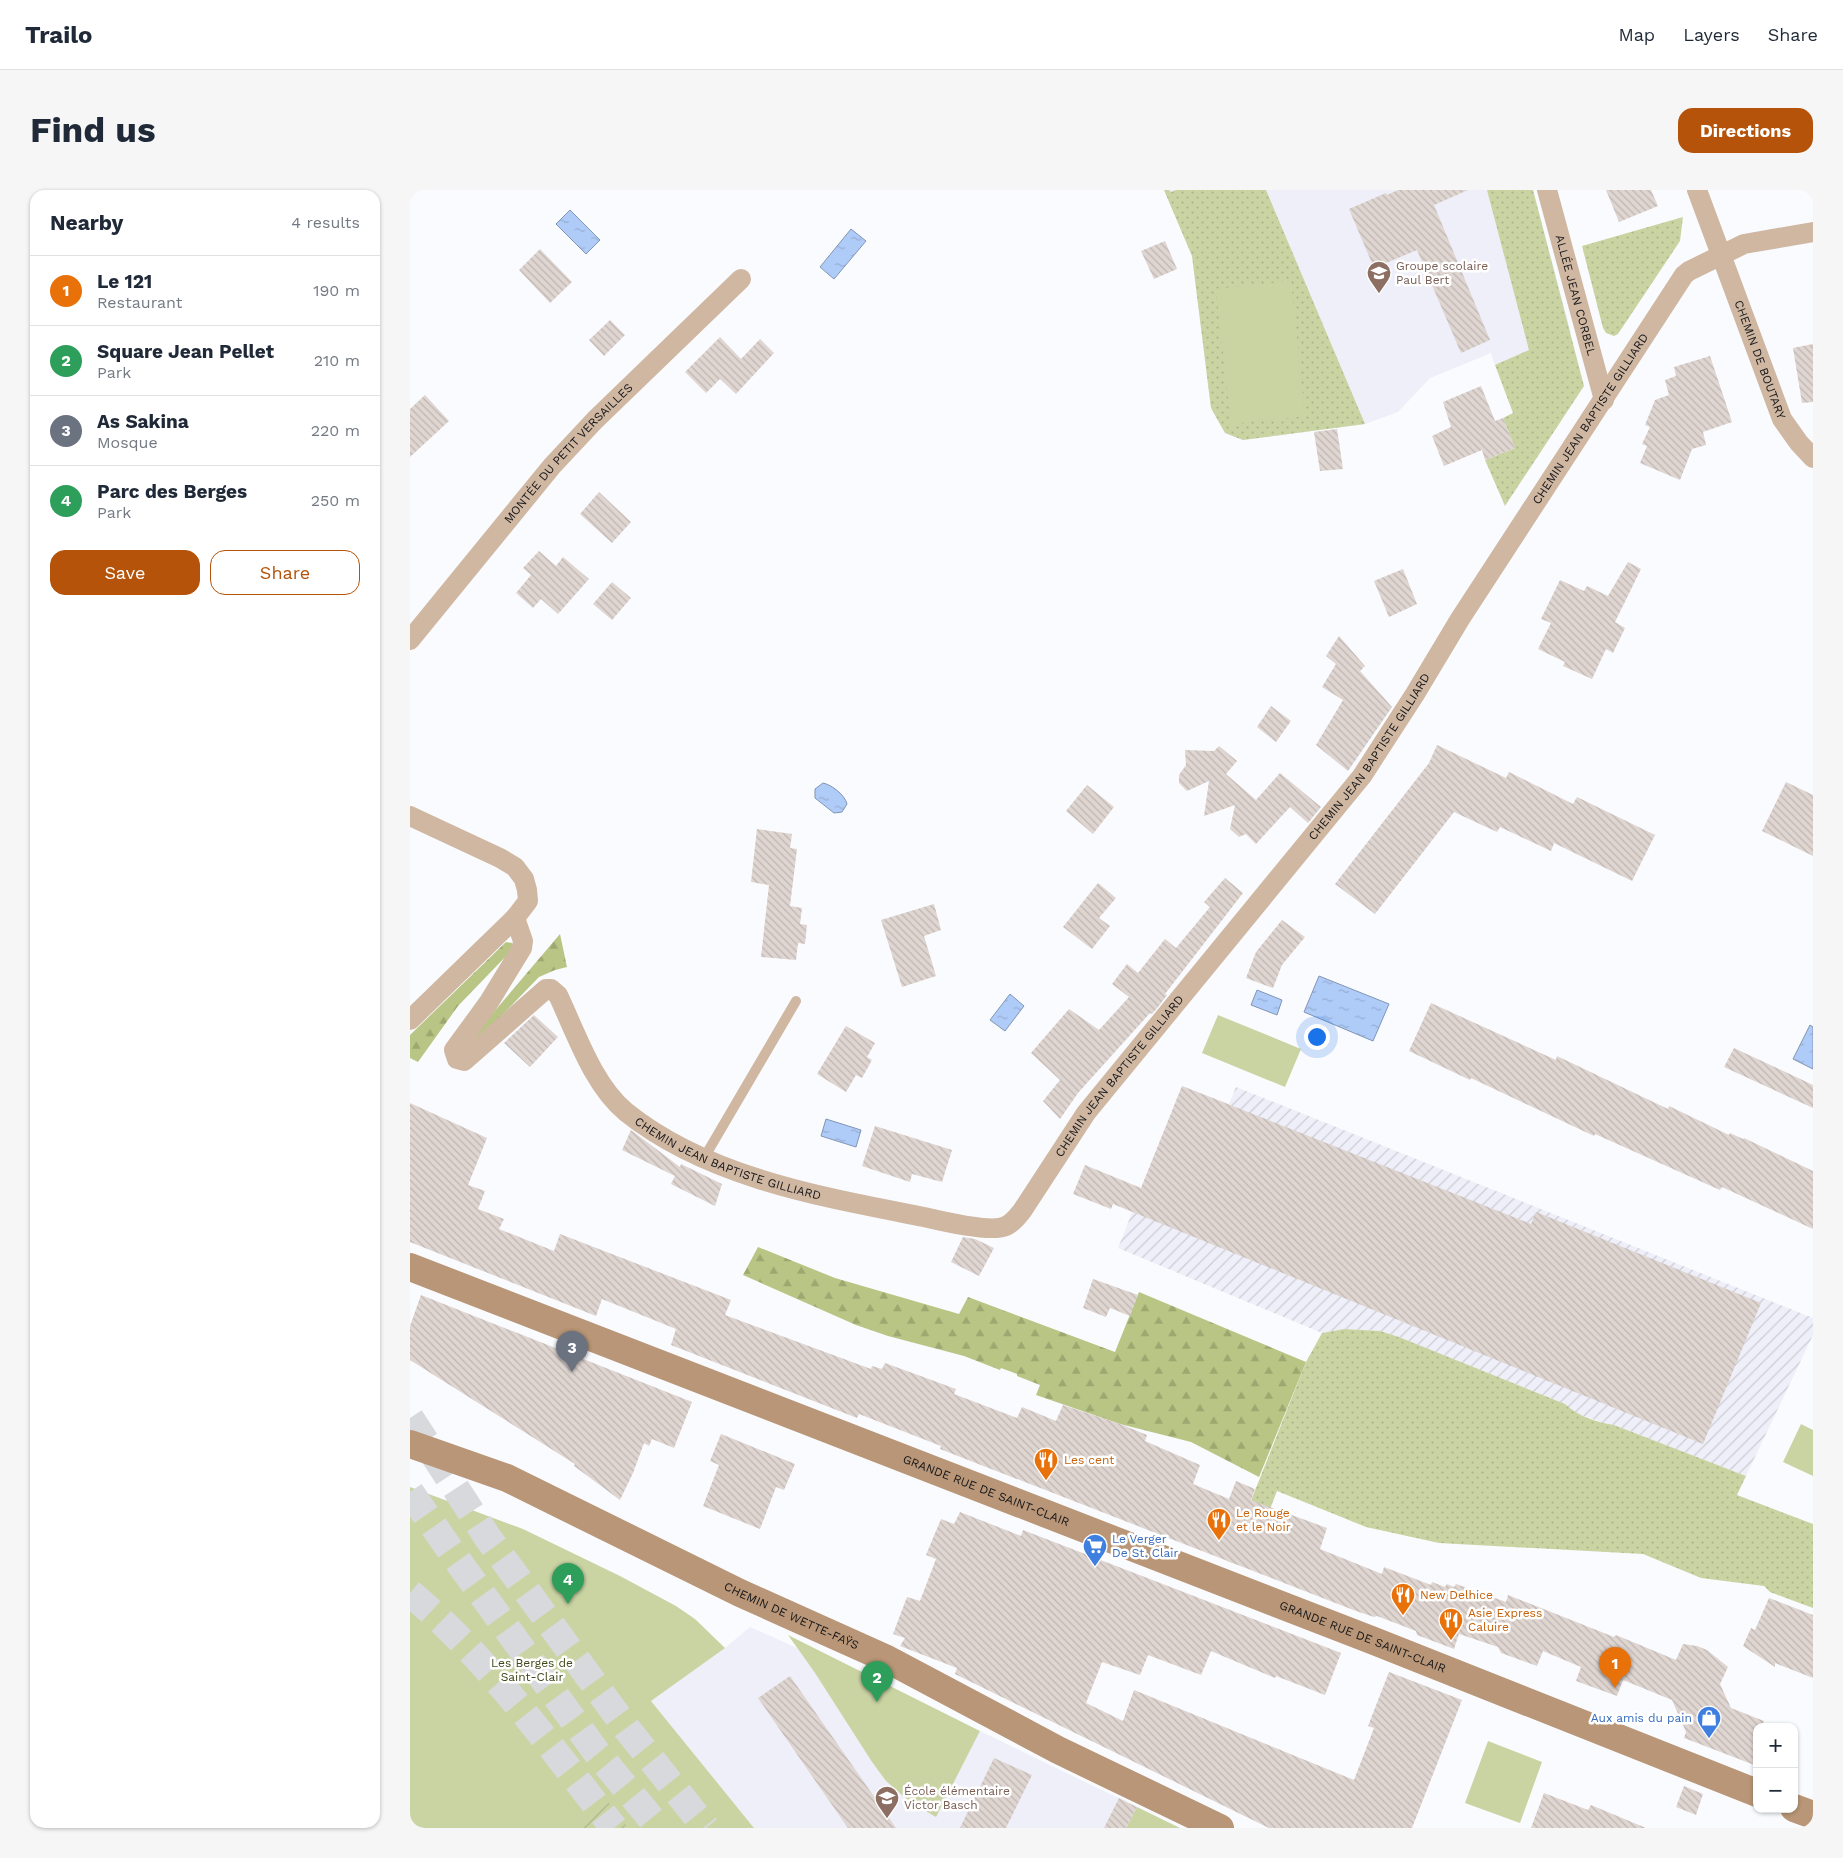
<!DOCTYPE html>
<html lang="en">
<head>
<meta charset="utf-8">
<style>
	:root { --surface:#fff; --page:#f6f6f7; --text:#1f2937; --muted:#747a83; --line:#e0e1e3; --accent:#b45309 }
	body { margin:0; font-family:"Work Sans",sans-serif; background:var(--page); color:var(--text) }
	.controls { position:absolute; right:15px; bottom:15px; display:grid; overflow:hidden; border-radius:10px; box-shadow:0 1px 4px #0004 }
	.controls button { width:45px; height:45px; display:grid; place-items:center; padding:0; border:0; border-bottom:1px solid var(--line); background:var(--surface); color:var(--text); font:25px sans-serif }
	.you { position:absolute; left:906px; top:846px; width:18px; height:18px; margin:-12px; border:4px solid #fff; border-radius:50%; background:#1a73e8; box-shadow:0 0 0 8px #1a73e833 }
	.badge { display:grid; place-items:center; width:32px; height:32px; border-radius:50%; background:var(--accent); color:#fff; font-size:16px; font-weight:700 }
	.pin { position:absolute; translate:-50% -41px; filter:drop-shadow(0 1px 2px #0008) }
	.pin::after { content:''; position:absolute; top:26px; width:18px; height:15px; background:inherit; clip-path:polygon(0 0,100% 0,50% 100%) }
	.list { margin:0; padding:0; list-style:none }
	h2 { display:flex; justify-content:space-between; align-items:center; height:65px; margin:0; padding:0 20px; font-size:21px }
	h2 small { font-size:16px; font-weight:400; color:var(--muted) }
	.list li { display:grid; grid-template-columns:32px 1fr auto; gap:15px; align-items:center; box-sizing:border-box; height:70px; padding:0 20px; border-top:1px solid var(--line) }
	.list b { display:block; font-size:19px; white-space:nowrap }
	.list p { margin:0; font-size:16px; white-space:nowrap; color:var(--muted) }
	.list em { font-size:16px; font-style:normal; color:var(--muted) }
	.actions { display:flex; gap:10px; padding:15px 20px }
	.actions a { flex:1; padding:11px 0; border:1px solid var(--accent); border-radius:15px; text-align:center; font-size:18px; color:var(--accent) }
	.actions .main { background:var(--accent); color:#fff }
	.map { position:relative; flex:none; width:1403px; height:1638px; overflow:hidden; border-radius:15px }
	header { display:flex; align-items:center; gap:30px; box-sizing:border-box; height:70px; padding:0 25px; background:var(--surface); border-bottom:1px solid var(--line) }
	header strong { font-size:24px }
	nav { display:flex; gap:28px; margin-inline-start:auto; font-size:18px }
	.intro { display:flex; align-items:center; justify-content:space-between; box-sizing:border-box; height:120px; padding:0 30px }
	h1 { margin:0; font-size:35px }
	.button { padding:12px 22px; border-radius:15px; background:var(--accent); color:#fff; font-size:18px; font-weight:700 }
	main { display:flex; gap:30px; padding:0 30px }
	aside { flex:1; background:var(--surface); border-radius:15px; box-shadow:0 1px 4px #0004 }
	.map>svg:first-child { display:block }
	.built { fill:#eeeff8 }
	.industrial { fill:url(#industrial-furrows) }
	.grass { fill:url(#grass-dots) }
	.forest { fill:url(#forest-firs) }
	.park { fill:#cad4a3 }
	.garden { fill:url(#garden-furrows) }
	.water { fill:url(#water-ripples); stroke:#8195b5 }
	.building { fill:url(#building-back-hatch) }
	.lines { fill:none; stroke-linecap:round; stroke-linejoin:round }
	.highway-tunnel { stroke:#d8d9dc; stroke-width:28; stroke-dasharray:28 14; stroke-linecap:butt }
	.lane { stroke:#cfb7a2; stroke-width:10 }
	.street { stroke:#cfb7a2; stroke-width:20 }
	.secondary { stroke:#b89677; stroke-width:28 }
	.labels { text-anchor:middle; stroke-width:5; stroke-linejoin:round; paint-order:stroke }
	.education-label { font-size:12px; fill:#785e54; stroke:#fff; text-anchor:start }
	.street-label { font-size:12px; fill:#161619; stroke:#fff }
	.food-label { font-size:12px; fill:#c56008; stroke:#fff; text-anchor:start }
	.shop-label { font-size:12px; fill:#366cbe; stroke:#fff; text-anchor:start }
	.park-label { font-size:12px; fill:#404818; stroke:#fff }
</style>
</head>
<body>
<header>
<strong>Trailo</strong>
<nav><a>Map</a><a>Layers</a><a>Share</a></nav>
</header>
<div class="intro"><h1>Find us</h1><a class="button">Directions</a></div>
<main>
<aside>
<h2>Nearby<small>4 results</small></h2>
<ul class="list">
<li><span class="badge" style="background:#e8710a">1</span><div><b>Le 121</b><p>Restaurant</p></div><em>190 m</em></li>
<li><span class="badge" style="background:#2e9e5b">2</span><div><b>Square Jean Pellet</b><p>Park</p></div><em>210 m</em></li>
<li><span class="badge" style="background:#6b7280">3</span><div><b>As Sakina</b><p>Mosque</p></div><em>220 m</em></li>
<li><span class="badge" style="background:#2e9e5b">4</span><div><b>Parc des Berges</b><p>Park</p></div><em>250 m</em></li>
</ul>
<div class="actions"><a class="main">Save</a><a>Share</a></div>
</aside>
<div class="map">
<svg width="1403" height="1638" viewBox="0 0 1403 1638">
	<defs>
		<pattern id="industrial-furrows" width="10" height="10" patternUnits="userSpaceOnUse" patternTransform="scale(1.25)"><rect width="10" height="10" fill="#eeeff8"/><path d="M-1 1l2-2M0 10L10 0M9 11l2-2" fill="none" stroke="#cbccd4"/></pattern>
		<pattern id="grass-dots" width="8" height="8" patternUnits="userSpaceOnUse" patternTransform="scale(1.25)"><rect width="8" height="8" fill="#cad4a3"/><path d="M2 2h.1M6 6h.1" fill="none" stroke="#adb58c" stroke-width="1.8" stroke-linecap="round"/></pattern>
		<pattern id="forest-firs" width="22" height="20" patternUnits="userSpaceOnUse" patternTransform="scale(1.25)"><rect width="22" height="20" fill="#b8c584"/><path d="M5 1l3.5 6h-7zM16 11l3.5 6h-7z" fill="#9da871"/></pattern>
		<pattern id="garden-furrows" width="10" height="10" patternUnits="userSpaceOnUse" patternTransform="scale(1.25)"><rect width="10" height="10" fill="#cad4a3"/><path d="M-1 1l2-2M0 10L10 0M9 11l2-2" fill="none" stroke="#adb58c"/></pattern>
		<pattern id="water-ripples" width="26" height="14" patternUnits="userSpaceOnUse" patternTransform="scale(1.25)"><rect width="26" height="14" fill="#afcbf8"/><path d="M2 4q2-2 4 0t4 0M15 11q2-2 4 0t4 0" fill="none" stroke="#96aed4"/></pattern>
		<pattern id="building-back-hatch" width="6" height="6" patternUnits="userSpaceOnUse" patternTransform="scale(1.25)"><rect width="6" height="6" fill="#dfd5d1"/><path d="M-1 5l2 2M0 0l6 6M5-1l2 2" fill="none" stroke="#bfb6b3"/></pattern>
	</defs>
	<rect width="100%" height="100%" fill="#fafbfe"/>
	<!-- built -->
	<path class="built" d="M754 0H1123L1161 143 1085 175 1081 163 1020 188 988 222 955 234 833 250 815 243 801 218 782 66Z
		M340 1437 387 1458 405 1483 462 1572 476 1591 500 1612 526 1626 570 1541 770 1638H344L241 1511 315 1458Z"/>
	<!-- industrial -->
	<path class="industrial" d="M772 896 819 914 826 897 1403 1128V1145L1336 1286 1204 1235 1194 1233 1165 1223 1155 1214 989 1147 970 1141 934 1139 912 1143 708 1058Z"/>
	<!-- grass -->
	<path class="grass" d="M754 0H759L761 2 766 0H856L955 234 833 250 815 243 801 218 782 66Z
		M1077 0H1123L1174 196 1095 316 1075 270 1105 258 1093 228 1103 223 1085 175 1119 160Z
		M1273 27 1270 51 1208 144 1204 146 1196 143 1193 138 1172 56Z
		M934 1139 970 1141 989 1147 1155 1214C1168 1226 1186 1232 1204 1235L1336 1286 1327 1305 1403 1334V1418L1360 1402 1354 1396 1291 1388 1233 1364 1029 1353 956 1337 867 1301 837 1378 817 1371 896 1172 912 1143Z"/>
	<!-- forest -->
	<path class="forest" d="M150 744 157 777 145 780 129 787 65 853 60 850Z
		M96 752 102 753 104 755 103 759 48 816 8 872 0 868V845Z
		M348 1057 425 1088 549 1124 558 1107 705 1162 729 1102 896 1172 849 1287 781 1252 710 1234 626 1205 630 1195 607 1186V1184L591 1178 590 1180 554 1166 478 1146 446 1135 333 1085Z"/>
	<!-- park -->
	<path class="park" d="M881 91 895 226 821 234 806 99Z
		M808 825 891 859 875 897 792 863Z
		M1391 1234 1403 1240V1286L1373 1272Z
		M0 1297 113 1339 210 1386 266 1416 285 1429 315 1458 241 1511 344 1638H0Z
		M378 1445 570 1541 526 1627 500 1612 476 1591 462 1572 405 1483Z
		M1078 1551 1132 1572 1110 1633 1055 1613Z
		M727 1617 770 1638H716Z"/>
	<!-- garden -->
	<path class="garden" d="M198 1612 218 1638H166Z"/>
	<!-- water -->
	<path class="water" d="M160 20 190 50 176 64 146 34Z
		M441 39 456 51 424 89 410 77Z
		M413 593C422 595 435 605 437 614L432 622 424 623 405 608V599Z
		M909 786 979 814 963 851 894 822Z
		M847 800 872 810 867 825 841 815Z
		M600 804 614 816 595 841 580 830Z
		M1400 835 1403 837V879L1383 869Z
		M416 929 451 940 446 957 411 946Z"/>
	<!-- building -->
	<path class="building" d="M988 0H1058L1024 15 1080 150 1051 163 1007 60 964 78 939 19 976 3 977 5Z
		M1196 0H1241L1248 16 1209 32Z
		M755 51 767 79 744 89 731 61Z
		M130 59 162 92 140 113 109 80Z
		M200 130 215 145 194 166 179 150Z
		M310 147 331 169 350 149 364 163 326 204 310 189 296 203 275 182Z
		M1403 154V212L1392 213 1383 158Z
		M1300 166 1322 232 1293 242 1296 255 1282 259 1270 290 1230 273 1237 256 1232 254 1240 237 1235 235 1245 210 1259 205 1255 190 1266 186 1264 177Z
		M1071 196 1085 231 1093 228 1105 258 1075 270 1072 260 1034 276 1022 246 1041 237 1033 212Z
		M15 205 39 231 0 267V219Z
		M927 239 933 279 910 281 904 242Z
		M189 302 221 332 202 353 170 324Z
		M129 361 146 376 153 367 179 389 148 424 131 409 123 418 106 403 121 385 113 378Z
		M1218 372 1231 379 1205 432 1215 438 1203 463 1196 459 1182 489 1153 476 1155 472 1128 459 1141 433 1131 429 1150 390 1174 401 1177 396 1198 406Z
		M993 379 1007 414 979 427 964 391Z
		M202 392 221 408 202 430 183 414Z
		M929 446 955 476 950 481 982 517 938 581 906 555 933 510 912 497 926 474 916 466Z
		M861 516 881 531 866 552 847 537Z
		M1027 555 1096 588 1099 582 1163 614 1167 607 1245 645 1222 691 1144 653 1141 661 1090 637 1087 642 1044 622 965 724 925 694 1019 573Z
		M809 556 827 571 816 584 846 610 870 583 911 617 898 633 880 617 846 654 836 644 829 647 820 639 825 615 794 626 799 591 777 601 769 593V585L776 575 775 560 804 561Z
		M1376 592 1403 605V666L1352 641Z
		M677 595 704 617 683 644 656 621Z
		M347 639 382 644 380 658 387 659 380 716 392 718 390 734 397 735 395 754 388 753 386 770 351 767 359 695 341 692Z
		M815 688 833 703 755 804 757 805 748 817 742 824 740 823 668 903 650 929 633 911 650 890 621 863 659 819 689 840 719 807 702 794 717 774 728 783 755 749 766 758 800 717 794 712Z
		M688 693 706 708 689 728 700 736 682 759 653 737Z
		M524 714 531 740 514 746 526 786 492 797 471 730Z
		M872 730 895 747 872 775 863 798 836 788 846 762Z
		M1021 813 1146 870 1147 866 1258 919 1259 916 1319 945 1320 943 1333 949 1334 948 1403 981V1039L1312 997 1310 1000 1185 944 1184 946 1061 888 1060 890 999 861Z
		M124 825 148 847 120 877 94 853Z
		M436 836 465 853 457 867 462 870 452 888 446 885 436 902 407 884Z
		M1324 858 1403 895V918L1314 877Z
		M772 896 1121 1034 1126 1022 1351 1113 1293 1254 703 1014 701 1019 663 1004 675 975 731 998Z
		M0 913 77 948 58 995 75 1001 68 1019 94 1029 89 1039 144 1061 150 1044 321 1110 315 1125 461 1179 462 1176 472 1179 475 1173 546 1199 544 1204 607 1228 612 1217 646 1231 653 1215 710 1234 737 1245 735 1251 790 1275 783 1294 819 1309 826 1291 845 1299 841 1310 917 1338 910 1359 972 1384 974 1377 1021 1395 1022 1392 1035 1397 1037 1394 1044 1397 1046 1394 1096 1412 1098 1405 1204 1447 1206 1445 1266 1470 1273 1454 1287 1456 1297 1460 1318 1477 1310 1494 1321 1518 1354 1531 1352 1537H1347V1576L1274 1548 1276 1542 1262 1510 1213 1490 1207 1506 1166 1491 1171 1477 1133 1461 1127 1476 1091 1463 1088 1457 1049 1444 1044 1459 1007 1445 1006 1441 967 1426 964 1427 946 1421 530 1259 531 1256 449 1224 447 1228 261 1155 266 1139 192 1109 186 1126 0 1052Z
		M465 936 542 960 532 992 502 984 500 992 452 976Z
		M221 940 270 977 271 974 312 994 305 1016 261 994 265 986 212 960Z
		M553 1047 565 1049 584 1058 569 1086 541 1072Z
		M683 1089 728 1105 720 1126 700 1118 696 1127 673 1118Z
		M11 1105 282 1212 264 1258 242 1249 239 1256 234 1253 223 1283 210 1310 164 1276 165 1274 0 1170V1136Z
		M311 1244 385 1274 374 1300 366 1297 350 1339 293 1316 309 1275 300 1271Z
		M550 1322 611 1346 613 1340 931 1463 915 1505 866 1486 865 1488 801 1461 791 1485 738 1465 730 1485 692 1472 676 1513 713 1531 724 1500 944 1590 964 1538 958 1536 979 1482 1052 1510 1002 1638H859L553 1488 545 1484 547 1478 490 1456 495 1448 483 1444 497 1407 510 1411 526 1369 516 1365 531 1329 544 1334Z
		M1359 1408 1403 1425V1488L1365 1473V1477L1333 1456 1341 1438 1345 1440Z
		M380 1486 486 1638H438L348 1508Z
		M584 1568 622 1585 596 1638H550Z
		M1274 1596 1293 1604 1286 1625 1266 1617Z
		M1134 1603 1178 1620 1181 1615 1236 1638H1121Z
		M709 1608 727 1617 716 1638H694Z"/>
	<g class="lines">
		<!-- highway-tunnel -->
		<path class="highway-tunnel" d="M0 1228 78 1348 217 1539 296 1638
			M0 1302 45 1367 187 1563 249 1638
			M0 1403C79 1469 140 1557 204 1638"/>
		<!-- lane -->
		<path class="lane" d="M294 968 386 811"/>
		<!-- street -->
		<g class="street">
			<path id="s1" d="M1137 0 1194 210"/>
			<path id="s2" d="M1287 0 1372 229 1389 253 1403 268"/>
			<path id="s3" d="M0 450 142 276 185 230 331 89"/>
			<path d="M0 626 90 668 105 677 114 689 117 700 118 711 105 728 0 830"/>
			<path id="s4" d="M105 728 113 751 112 758 79 812 44 860 47 869 54 871 136 799H141L148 805C166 843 183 895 216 922 298 988 413 1007 514 1027 531 1031 582 1043 596 1036 603 1033 608 1026 612 1021L676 923 952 586 1005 504 1050 429 1274 85 1279 81 1334 54 1403 42"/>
		</g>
		<!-- secondary -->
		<g class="secondary">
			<path id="s5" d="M0 1077 964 1451 1347 1603"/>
			<path id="s6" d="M0 1254 97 1288 330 1403 477 1469 648 1560 810 1638"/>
			<path d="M1384 1618 1403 1625"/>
		</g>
	</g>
	<!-- icons -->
	<defs>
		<symbol id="school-pin" viewBox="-11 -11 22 30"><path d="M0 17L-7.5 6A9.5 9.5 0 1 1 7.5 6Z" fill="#8d6e63" stroke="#fff"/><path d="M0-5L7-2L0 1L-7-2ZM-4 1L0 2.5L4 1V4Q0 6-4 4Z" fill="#fff"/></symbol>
		<symbol id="restaurant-pin" viewBox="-11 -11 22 30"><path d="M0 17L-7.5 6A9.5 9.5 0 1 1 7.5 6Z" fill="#e8710a" stroke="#fff"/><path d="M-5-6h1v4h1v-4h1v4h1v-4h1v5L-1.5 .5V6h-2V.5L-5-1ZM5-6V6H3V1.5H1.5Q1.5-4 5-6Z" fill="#fff"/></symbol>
		<symbol id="supermarket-pin" viewBox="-11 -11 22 30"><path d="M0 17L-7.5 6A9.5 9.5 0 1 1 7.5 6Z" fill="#3f7fe0" stroke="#fff"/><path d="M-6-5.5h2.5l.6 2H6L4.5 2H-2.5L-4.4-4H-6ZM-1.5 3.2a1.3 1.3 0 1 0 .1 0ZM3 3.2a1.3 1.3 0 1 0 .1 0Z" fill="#fff"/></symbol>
		<symbol id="shop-pin" viewBox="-11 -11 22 30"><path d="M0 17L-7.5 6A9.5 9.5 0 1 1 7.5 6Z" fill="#3f7fe0" stroke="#fff"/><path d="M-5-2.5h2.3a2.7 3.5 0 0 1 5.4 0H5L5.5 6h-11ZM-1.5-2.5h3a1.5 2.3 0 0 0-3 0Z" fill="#fff"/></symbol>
	</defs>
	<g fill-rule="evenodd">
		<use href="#school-pin" x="955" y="69" width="28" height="38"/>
		<use href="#restaurant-pin" x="622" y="1256" width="28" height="38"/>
		<use href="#restaurant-pin" x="795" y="1316" width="28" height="38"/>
		<use href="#supermarket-pin" x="671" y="1342" width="28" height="38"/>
		<use href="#restaurant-pin" x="979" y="1391" width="28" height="38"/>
		<use href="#restaurant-pin" x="1027" y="1416" width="28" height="38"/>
		<use href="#shop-pin" x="1285" y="1514" width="28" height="38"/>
		<use href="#school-pin" x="463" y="1594" width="28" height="38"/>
	</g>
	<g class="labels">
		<!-- education labels -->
		<g class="education-label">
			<text x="986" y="80">Groupe scolaire<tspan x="986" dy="14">Paul Bert</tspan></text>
			<text x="494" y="1605">École élémentaire<tspan x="494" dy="14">Victor Basch</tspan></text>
		</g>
		<!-- street labels -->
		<g class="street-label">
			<text dy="4" stroke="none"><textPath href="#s1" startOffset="109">ALLÉE JEAN CORBEL</textPath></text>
			<text dy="4" stroke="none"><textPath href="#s2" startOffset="181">CHEMIN DE BOUTARY</textPath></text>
			<text dy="4" stroke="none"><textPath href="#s4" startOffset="1832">CHEMIN JEAN BAPTISTE GILLIARD</textPath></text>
			<text dy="4" stroke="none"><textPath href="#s3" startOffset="245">MONTÉE DU PETIT VERSAILLES</textPath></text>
			<text dy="4" stroke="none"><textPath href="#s4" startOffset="1428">CHEMIN JEAN BAPTISTE GILLIARD</textPath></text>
			<text dy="4" stroke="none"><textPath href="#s4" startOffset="1022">CHEMIN JEAN BAPTISTE GILLIARD</textPath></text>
			<text dy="4" stroke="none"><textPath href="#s4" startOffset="544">CHEMIN JEAN BAPTISTE GILLIARD</textPath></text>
			<text dy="4" stroke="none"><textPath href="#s5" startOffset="618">GRANDE RUE DE SAINT-CLAIR</textPath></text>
			<text dy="4" stroke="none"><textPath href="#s6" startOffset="419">CHEMIN DE WETTE-FAŸS</textPath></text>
			<text dy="4" stroke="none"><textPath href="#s5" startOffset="1022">GRANDE RUE DE SAINT-CLAIR</textPath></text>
		</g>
		<!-- food labels -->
		<g class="food-label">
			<text x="654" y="1274">Les cent</text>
			<text x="826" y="1327">Le Rouge<tspan x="826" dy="14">et le Noir</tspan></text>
			<text x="1010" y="1409">New Delhice</text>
			<text x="1058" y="1427">Asie Express<tspan x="1058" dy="14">Caluire</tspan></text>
		</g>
		<!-- shop labels -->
		<g class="shop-label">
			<text x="702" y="1353">Le Verger<tspan x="702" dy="14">De St. Clair</tspan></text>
			<text x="1282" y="1532" text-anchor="end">Aux amis du pain</text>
		</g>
		<!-- park labels -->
		<g class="park-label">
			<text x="122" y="1477">Les Berges de<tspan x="122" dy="14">Saint-Clair</tspan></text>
		</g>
	</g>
</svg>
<div class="controls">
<button>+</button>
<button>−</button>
</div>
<div class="you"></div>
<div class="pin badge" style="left:1205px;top:1498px;background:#e8710a">1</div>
<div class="pin badge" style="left:467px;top:1512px;background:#2e9e5b">2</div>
<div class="pin badge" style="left:162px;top:1182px;background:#6b7280">3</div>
<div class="pin badge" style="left:158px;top:1414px;background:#2e9e5b">4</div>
</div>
</main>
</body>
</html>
